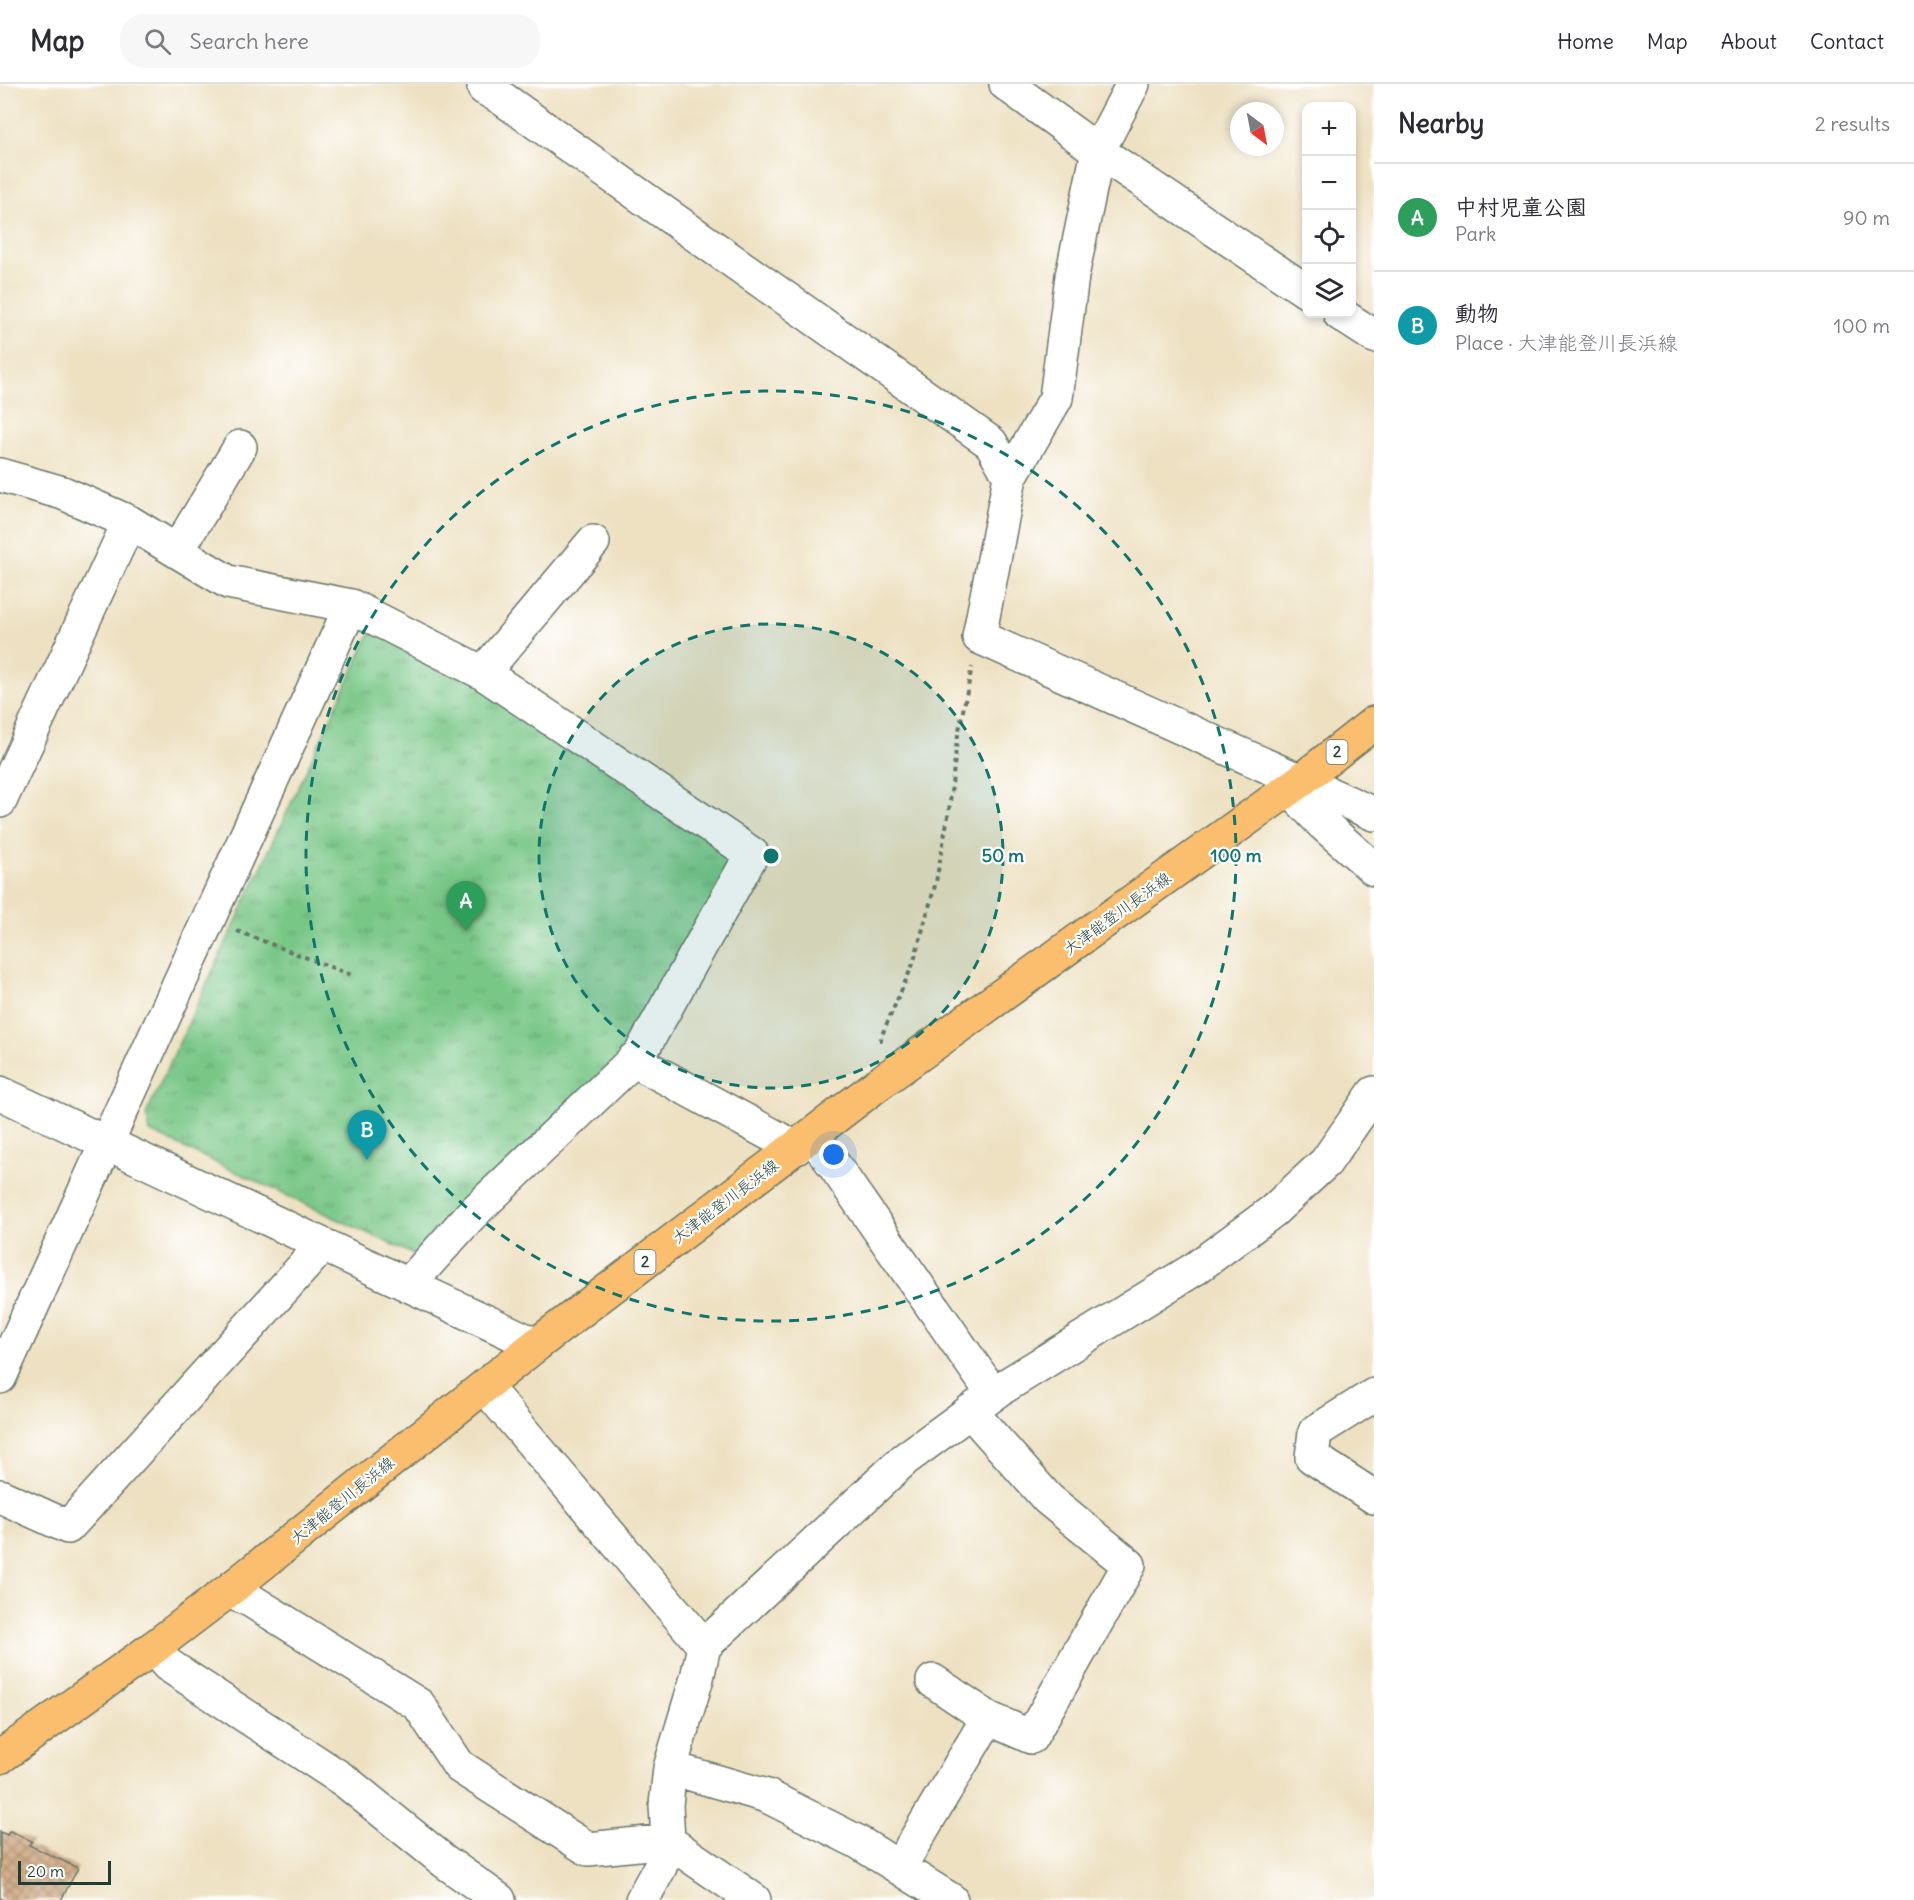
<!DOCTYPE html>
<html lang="en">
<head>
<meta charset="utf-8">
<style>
	:root { --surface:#fff; --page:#f7f7f7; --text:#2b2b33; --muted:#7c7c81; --line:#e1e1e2; --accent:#d1495b }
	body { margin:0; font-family:Delius,"Klee One",sans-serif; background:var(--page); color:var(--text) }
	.controls { position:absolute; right:18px; top:18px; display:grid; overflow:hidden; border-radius:12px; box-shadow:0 3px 9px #0003 }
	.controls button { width:54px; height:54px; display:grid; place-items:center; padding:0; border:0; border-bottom:2px solid var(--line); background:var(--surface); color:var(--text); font:30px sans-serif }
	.compass { position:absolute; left:1230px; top:18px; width:54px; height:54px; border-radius:50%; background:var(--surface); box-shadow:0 3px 9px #0003; rotate:148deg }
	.scale { position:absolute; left:18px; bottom:15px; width:93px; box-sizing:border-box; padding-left:6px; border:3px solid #1f3d34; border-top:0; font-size:16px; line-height:21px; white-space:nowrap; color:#1f3d34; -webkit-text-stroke:4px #fff; paint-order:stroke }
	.you { position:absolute; left:834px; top:1071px; width:21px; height:21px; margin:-15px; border:4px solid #fff; border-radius:50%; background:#1a73e8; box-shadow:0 0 0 9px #1a73e833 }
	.badge { display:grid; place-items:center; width:39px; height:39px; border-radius:50%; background:var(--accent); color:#fff; font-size:20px; font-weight:700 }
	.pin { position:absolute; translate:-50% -50px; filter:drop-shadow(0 2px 3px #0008) }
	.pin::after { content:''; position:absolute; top:32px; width:21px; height:18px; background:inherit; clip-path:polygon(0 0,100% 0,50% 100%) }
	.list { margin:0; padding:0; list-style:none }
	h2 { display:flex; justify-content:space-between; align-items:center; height:78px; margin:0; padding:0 24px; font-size:26px }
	h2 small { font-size:20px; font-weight:400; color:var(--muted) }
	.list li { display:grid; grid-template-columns:39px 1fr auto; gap:18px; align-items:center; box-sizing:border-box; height:108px; padding:0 24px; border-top:2px solid var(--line) }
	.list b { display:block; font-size:22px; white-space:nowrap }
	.list p { margin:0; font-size:20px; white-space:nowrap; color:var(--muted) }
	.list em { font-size:20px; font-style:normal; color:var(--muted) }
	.icon { flex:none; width:33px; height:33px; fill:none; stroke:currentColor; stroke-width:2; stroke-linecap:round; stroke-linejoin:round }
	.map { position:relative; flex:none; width:1374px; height:1816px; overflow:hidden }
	header { display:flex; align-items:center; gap:36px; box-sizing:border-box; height:84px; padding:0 30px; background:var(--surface); border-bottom:2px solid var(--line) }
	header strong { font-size:28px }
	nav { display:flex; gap:33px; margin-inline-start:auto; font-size:21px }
	.search { width:420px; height:54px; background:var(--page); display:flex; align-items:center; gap:15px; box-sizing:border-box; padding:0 21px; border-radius:24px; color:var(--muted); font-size:22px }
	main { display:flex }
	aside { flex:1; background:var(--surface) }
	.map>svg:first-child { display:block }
	.park { fill:url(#park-tufts); stroke:#4c825e; stroke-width:1.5 }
	.building { fill:url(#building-cross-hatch) }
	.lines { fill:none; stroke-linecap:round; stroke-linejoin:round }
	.minor-casing { stroke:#677666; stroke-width:36 }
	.major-casing { stroke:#677666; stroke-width:36 }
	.path { stroke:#677666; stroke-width:4; stroke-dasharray:4.5 4.5; stroke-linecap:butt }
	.minor { stroke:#fff; stroke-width:33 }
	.major { stroke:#fabe6e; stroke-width:33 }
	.ring { fill:none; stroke:#0f766e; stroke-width:3; stroke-dasharray:10 8 }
	.labels { text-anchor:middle; stroke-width:4.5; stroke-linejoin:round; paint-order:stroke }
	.shield { fill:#fff; stroke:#627771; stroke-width:1.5 }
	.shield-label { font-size:15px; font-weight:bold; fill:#1f3d34 }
	.street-label { font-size:16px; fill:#1f3d34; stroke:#fff }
	.centre { fill:#0f766e; stroke:#fff; stroke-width:3 }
	.ring-label { font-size:18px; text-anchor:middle; font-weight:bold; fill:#0f766e; stroke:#fff; stroke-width:4.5; stroke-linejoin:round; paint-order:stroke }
</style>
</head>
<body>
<header>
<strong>Map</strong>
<div class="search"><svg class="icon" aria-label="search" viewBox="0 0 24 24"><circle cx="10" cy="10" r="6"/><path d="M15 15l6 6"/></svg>Search here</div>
<nav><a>Home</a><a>Map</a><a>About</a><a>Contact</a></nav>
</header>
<main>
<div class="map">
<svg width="1374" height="1816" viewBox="0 0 1374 1816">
	<defs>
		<pattern id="park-tufts" width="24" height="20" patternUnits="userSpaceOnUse" patternTransform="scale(1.5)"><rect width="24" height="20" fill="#79c787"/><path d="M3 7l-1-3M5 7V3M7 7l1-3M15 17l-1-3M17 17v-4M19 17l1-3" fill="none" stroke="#63a36f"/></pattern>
		<pattern id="building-cross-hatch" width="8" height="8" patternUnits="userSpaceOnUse" patternTransform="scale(1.5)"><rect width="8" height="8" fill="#d3b08d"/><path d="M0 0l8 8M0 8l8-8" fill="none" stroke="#ab9074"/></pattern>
	</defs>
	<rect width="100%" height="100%" fill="#fff"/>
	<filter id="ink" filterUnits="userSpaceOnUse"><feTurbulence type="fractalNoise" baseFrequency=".0167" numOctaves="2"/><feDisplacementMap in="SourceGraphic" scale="12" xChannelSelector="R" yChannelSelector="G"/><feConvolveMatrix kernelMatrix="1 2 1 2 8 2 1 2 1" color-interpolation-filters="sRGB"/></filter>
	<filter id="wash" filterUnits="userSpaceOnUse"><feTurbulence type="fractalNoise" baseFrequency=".008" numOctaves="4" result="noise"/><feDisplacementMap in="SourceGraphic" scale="24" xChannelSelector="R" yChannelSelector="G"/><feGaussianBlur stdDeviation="1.35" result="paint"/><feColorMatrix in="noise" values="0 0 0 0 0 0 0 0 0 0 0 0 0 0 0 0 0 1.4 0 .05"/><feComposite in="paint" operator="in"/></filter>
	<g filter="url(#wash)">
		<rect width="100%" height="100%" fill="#eee1c2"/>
		<!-- park -->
		<path class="park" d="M383 538 741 758 635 967 417 1172 150 1048 146 1030 369 552Z"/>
		<g id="blocks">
			<!-- building -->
			<path class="building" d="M10 1747 32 1757 29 1761 78 1784 61 1816H5L0 1814V1748L7 1751Z"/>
		</g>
	</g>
	<g filter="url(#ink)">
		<use href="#blocks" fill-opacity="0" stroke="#677666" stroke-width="1.5"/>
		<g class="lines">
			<defs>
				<path id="minor" d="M487 0 484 4 500 13 991 359 1010 393
					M1006 0 1098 67 1306 207
					M1133 0 1098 67 1072 192 1056 314 1010 393 979 553 1374 730
					M1340 230 1374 252
					M0 391 63 409 129 438 228 498 351 522 483 589 752 770 640 970 470 1132 408 1201
					M177 467 240 363
					M483 589 593 458
					M1300 697 1303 719 1323 740 1374 785
					M0 717 129 438
					M633 976 796 1064
					M0 1009 536 1261
					M811 1052 827 1071 993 1310
					M0 1293 351 522
					M1374 1311 1315 1348 1312 1373 1374 1413
					M497 1317 704 1562
					M0 1412 68 1443 323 1161
					M228 1507 250 1516 419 1621 459 1682 588 1765 668 1757 754 1816
					M153 1564 168 1581 345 1697 444 1777 499 1816
					M933 1597 988 1634 1031 1653 1129 1481 1048 1415 970 1327
					M670 1684 767 1712 858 1758 951 1816
					M899 1784 988 1634
					M642 1816 660 1783 668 1757 666 1721 670 1684 697 1594 704 1562 905 1375 1002 1304 1196 1184 1273 1127 1326 1078 1374 1009"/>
				<path id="major" d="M0 1673 153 1564 228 1507 536 1261 881 998 1300 697 1374 639"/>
			</defs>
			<!-- minor casing -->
			<use href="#minor" class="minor-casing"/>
			<!-- major casing -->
			<use href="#major" class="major-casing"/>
			<!-- path -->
			<path class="path" d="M237 847 354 892
				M881 958V953L913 880 936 798 949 727 957 656 972 583"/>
			<!-- minor -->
			<use href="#minor" class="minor"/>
			<!-- major -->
			<use href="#major" class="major"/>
		</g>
	</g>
	<!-- distance rings -->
	<circle cx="771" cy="772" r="232" fill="#0f766e" fill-opacity=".12"/>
	<g class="ring">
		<circle cx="771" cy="772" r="232"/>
		<circle cx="771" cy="772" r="465"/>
	</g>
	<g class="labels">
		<!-- shield labels -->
		<g class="shield">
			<rect x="1326.5" y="656" width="21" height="24" rx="4.5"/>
			<rect x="634.5" y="1166" width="21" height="24" rx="4.5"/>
		</g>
		<g class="shield-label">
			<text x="1337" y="673">2</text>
			<text x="645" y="1183">2</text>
		</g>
		<!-- street labels -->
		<g class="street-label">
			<text transform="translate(1117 829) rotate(-36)" y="6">大津能登川長浜線</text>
			<text transform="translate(725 1117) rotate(-37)" y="6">大津能登川長浜線</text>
			<text transform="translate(342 1416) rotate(-39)" y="6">大津能登川長浜線</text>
		</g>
	</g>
	<circle cx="771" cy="772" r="9" class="centre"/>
	<g class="ring-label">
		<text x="1003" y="778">50 m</text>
		<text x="1236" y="778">100 m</text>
	</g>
</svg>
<div class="controls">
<button>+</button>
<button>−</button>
<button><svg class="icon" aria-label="locate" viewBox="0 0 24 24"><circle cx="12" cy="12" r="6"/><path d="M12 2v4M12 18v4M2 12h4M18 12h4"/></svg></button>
<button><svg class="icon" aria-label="layers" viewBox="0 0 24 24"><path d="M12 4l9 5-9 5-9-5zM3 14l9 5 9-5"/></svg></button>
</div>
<svg class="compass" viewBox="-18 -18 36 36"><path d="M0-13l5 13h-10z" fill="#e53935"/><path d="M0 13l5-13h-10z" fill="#7c7c81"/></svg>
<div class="scale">20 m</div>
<div class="you"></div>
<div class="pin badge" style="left:466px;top:847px;background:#2e9e5b">A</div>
<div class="pin badge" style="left:367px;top:1076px;background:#0f9aa8">B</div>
</div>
<aside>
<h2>Nearby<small>2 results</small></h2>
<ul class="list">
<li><span class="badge" style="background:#2e9e5b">A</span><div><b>中村児童公園</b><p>Park</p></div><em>90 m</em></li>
<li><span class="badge" style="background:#0f9aa8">B</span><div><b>動物</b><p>Place · 大津能登川長浜線</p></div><em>100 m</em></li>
</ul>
</aside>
</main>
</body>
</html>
